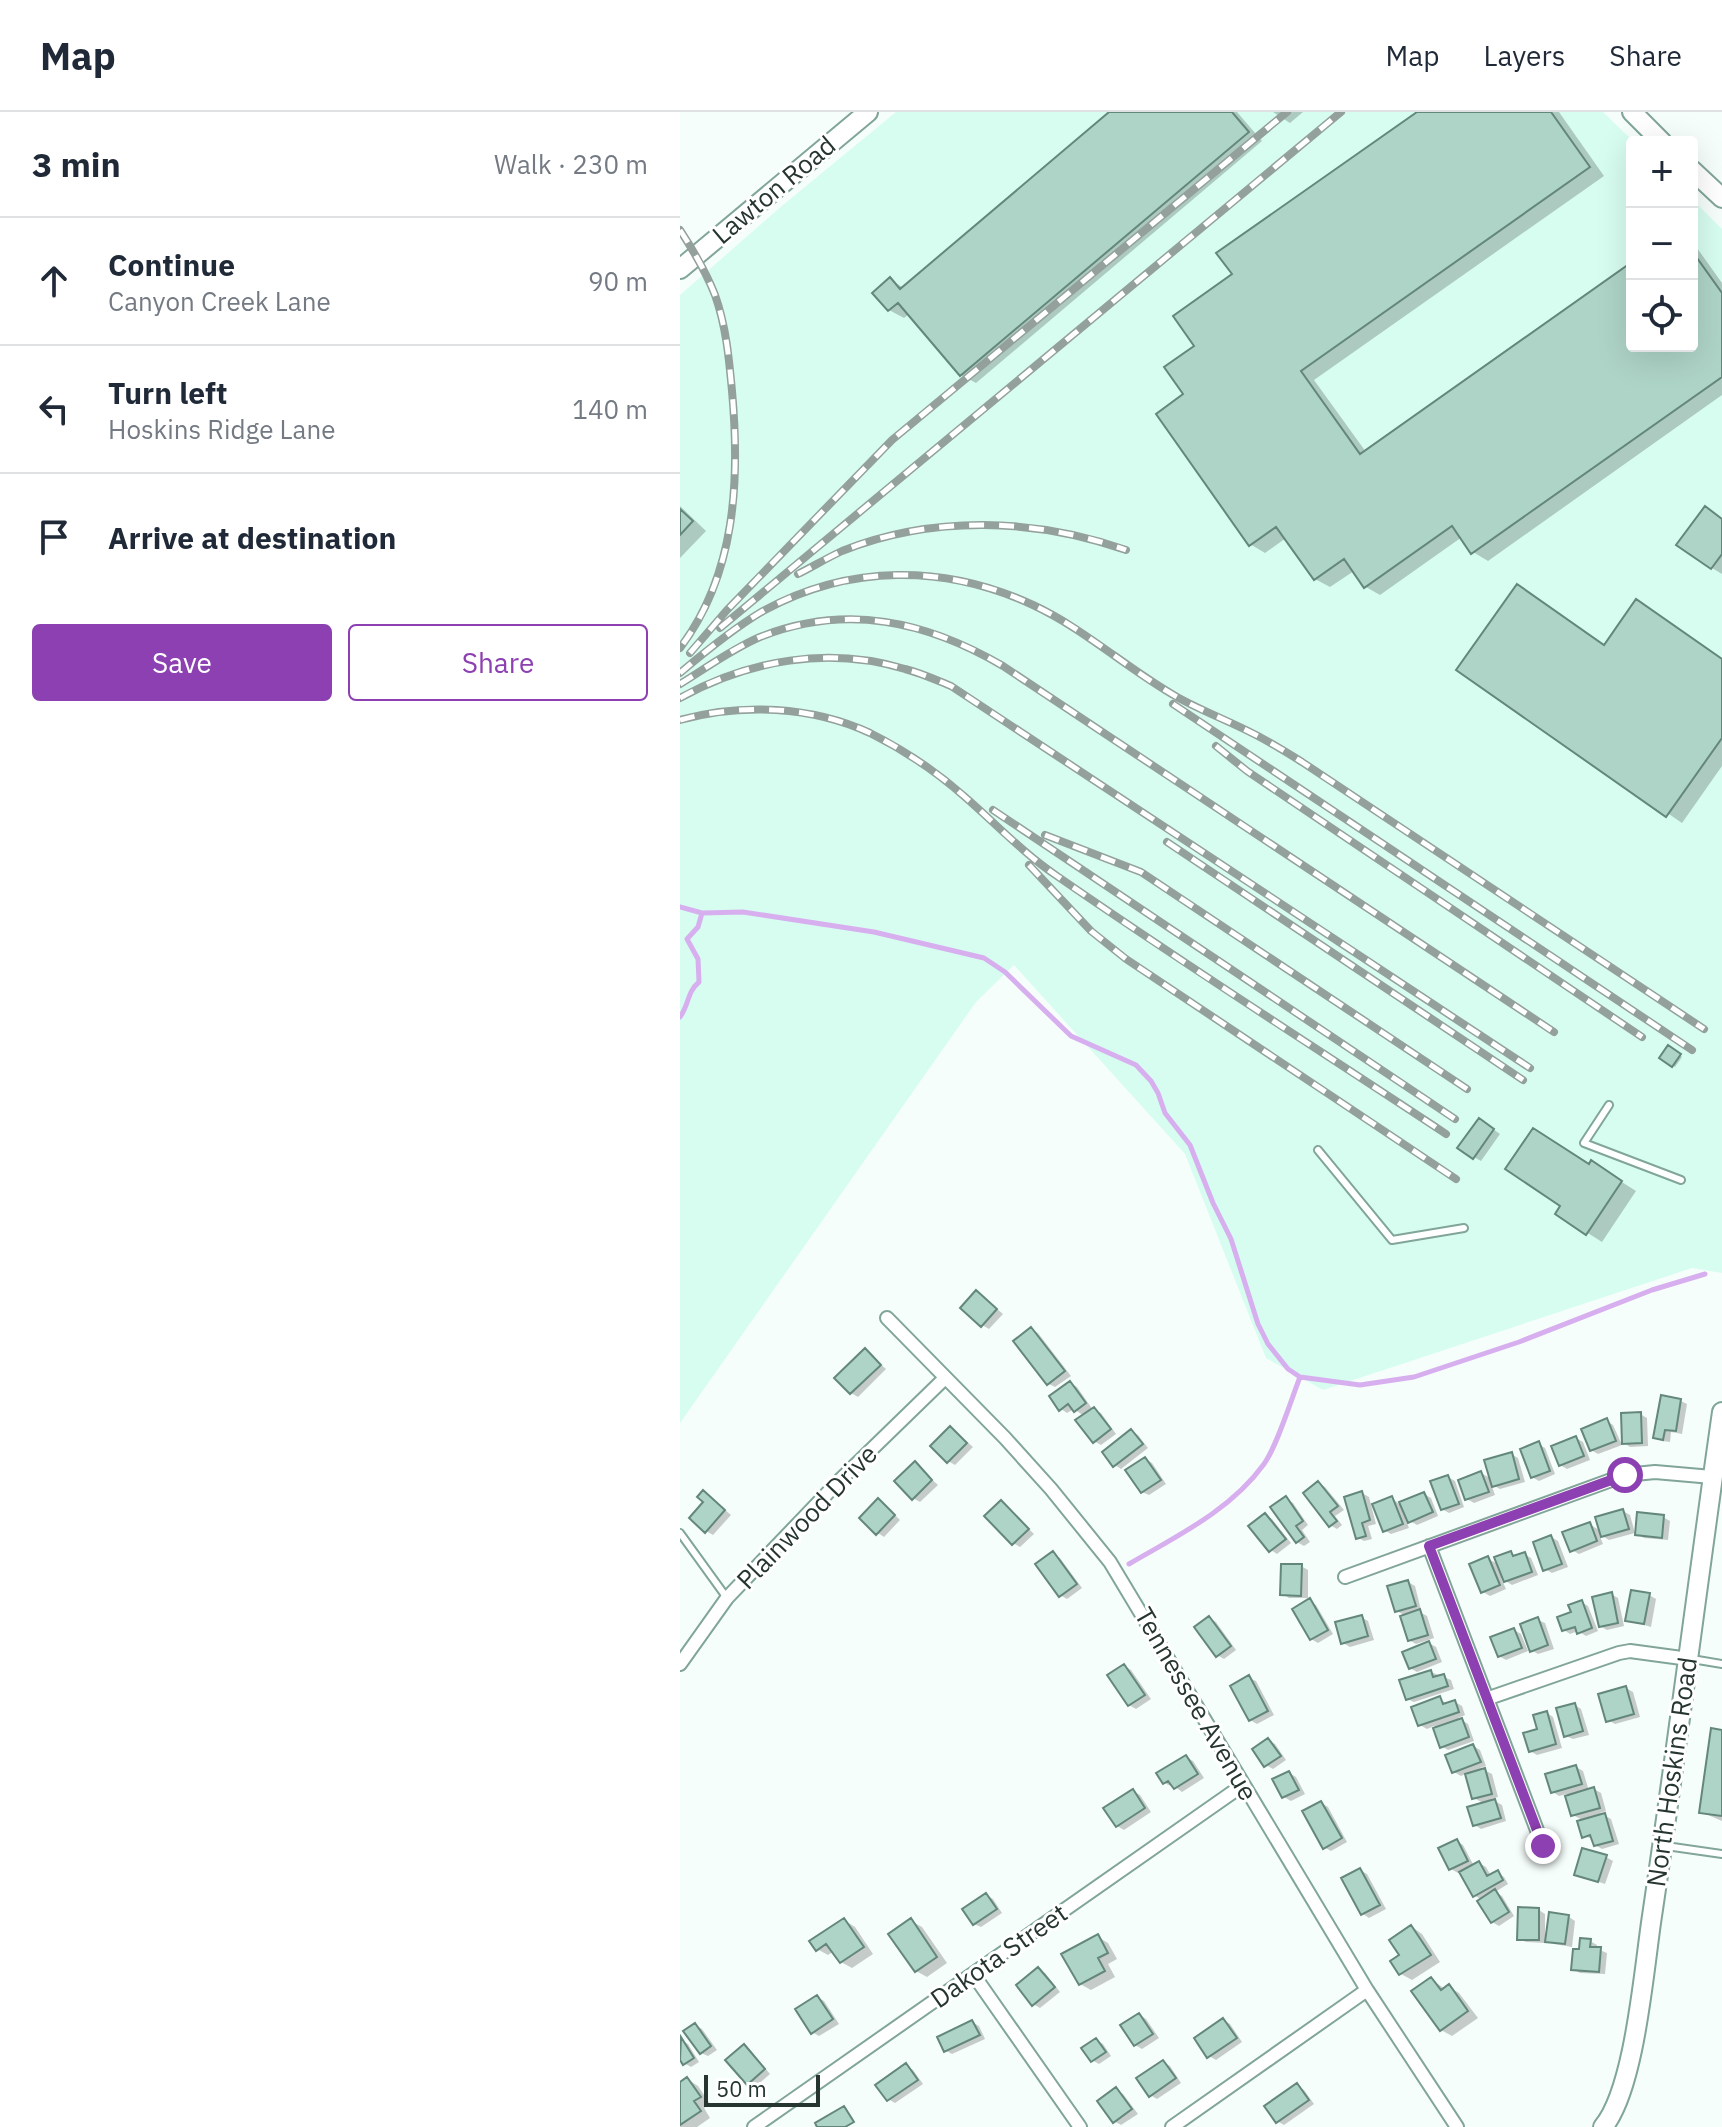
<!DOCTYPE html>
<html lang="en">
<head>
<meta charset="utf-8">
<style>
	:root { --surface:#fff; --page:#f6f6f7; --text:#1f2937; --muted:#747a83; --line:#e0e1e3; --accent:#8c40b1 }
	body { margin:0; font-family:"IBM Plex Sans",sans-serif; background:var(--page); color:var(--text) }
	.controls { position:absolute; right:24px; top:24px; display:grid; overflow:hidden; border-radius:8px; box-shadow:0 8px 32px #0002 }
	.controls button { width:72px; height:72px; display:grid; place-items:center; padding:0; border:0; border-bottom:2px solid var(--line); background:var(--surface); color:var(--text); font:40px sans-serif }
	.scale { position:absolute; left:24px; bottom:20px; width:116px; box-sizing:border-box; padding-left:8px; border:4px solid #263530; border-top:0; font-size:22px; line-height:28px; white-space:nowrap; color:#263530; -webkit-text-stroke:6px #fff; paint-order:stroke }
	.stop { position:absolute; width:24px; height:24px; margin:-18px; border:6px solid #8c40b1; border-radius:50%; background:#fff }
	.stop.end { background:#8c40b1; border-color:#fff; box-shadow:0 2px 8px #0008 }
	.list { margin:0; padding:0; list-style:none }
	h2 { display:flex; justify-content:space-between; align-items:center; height:104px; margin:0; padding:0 32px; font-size:34px }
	h2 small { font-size:26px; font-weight:400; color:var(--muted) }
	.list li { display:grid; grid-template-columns:52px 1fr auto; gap:24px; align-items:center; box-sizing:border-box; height:128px; padding:0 32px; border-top:2px solid var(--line) }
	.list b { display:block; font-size:30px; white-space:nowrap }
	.list p { margin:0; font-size:26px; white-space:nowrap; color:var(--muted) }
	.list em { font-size:26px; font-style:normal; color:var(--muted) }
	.actions { display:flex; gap:16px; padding:24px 32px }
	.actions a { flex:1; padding:18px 0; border:2px solid var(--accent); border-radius:8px; text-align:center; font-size:28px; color:var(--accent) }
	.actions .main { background:var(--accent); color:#fff }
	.icon { flex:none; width:44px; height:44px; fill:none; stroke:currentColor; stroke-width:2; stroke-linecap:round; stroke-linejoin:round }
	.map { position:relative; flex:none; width:1042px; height:2015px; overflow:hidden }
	header { display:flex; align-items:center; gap:48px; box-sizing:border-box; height:112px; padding:0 40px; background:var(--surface); border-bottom:2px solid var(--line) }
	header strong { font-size:38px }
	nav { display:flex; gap:44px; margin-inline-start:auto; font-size:28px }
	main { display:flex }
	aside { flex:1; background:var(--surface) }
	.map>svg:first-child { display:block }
	.built { fill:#d7fdf0 }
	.shadow { fill:#0003 }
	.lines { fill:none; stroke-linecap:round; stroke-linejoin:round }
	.stream { stroke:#d7afef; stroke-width:5 }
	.building { fill:#aed4c7; stroke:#64877c; stroke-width:2 }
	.lane-casing { stroke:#81a599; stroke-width:10 }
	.street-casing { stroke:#81a599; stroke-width:16 }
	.secondary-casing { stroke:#81a599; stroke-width:22 }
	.lane { stroke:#fff; stroke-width:6 }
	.street { stroke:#fff; stroke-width:12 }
	.secondary { stroke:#fff; stroke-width:18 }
	.rail-casing { stroke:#94a09c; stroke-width:8 }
	.rail { stroke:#fff; stroke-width:5; stroke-dasharray:15; stroke-linecap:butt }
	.route { stroke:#8c40b1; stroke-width:10 }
	.labels { text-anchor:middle; stroke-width:6; stroke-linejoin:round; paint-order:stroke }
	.street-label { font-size:26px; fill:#263530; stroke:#fff }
</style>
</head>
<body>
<header>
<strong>Map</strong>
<nav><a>Map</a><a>Layers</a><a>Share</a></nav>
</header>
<main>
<aside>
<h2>3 min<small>Walk · 230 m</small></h2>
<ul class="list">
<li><svg class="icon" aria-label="ahead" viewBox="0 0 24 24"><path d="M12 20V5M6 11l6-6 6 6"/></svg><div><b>Continue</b><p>Canyon Creek Lane</p></div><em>90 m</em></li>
<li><svg class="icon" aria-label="left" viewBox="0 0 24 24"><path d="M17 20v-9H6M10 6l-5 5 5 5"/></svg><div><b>Turn left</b><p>Hoskins Ridge Lane</p></div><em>140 m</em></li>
<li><svg class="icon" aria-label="arrive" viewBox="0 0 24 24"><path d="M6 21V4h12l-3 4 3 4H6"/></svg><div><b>Arrive at destination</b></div></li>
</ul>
<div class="actions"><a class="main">Save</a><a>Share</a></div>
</aside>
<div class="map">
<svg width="1042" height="2015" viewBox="0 0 1042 2015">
	<rect width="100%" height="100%" fill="#f6fefb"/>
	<!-- built -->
	<path class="built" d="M216 0H923L954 30 952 234H1012V87L1042 117V1161L1012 1156 643 1278 586 1246 505 1042 334 853 296 890 0 1311V183L103 93Z"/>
	<!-- shadow -->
	<path class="shadow" d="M432 0H557L582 29 296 271 281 263 229 202 224 206 209 198 210 168 224 176Z
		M593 0H623L610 11Z
		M740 0H879L924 64 634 268 686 340 952 153V234H1012V129L1042 171V283L808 449 793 440 782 425 700 483 686 475 674 459 650 475 635 467 606 426 585 441 570 432 506 283 516 234 554 163Z
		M0 394 26 419 0 446Z
		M1042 407V462L1032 456Z
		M925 534 1042 547V654L1002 711 779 558Z
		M989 935 1002 945 995 955 981 946Z
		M806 1012 820 1022 801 1049 794 1045Z
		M910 1054 926 1060 956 1079 922 1130 878 1102Z
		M297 1180 323 1202 309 1217 302 1213Z
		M351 1217 358 1221 391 1264 375 1275 369 1272Z
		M185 1239 206 1257 178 1285 171 1281Z
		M390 1271 397 1275 413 1298 421 1301 436 1322 421 1333 414 1329 404 1304 394 1297 387 1301 381 1297Z
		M1001 1289 1007 1292 1002 1322 991 1320 990 1330 982 1329 976 1325Z
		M960 1302 967 1306 968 1334 950 1335 944 1331Z
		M927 1309 933 1313 942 1333 918 1342 911 1338Z
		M271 1316 293 1335 275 1353 268 1349Z
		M451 1319 458 1323 468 1336 441 1357 435 1353Z
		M896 1326 903 1330 910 1348 887 1357 880 1353Z
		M858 1332 865 1336 875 1362 859 1369 852 1365Z
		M831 1342 838 1346 845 1370 820 1377 811 1372 815 1383 794 1391 787 1387 801 1361 812 1367Z
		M465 1347 472 1351 486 1372 469 1383 462 1380Z
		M235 1352 258 1373 240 1390 233 1386Z
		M768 1365 775 1369 784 1395 769 1401 762 1397Z
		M639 1371 645 1375 664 1398 655 1404 662 1413 657 1417 650 1413Z
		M682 1381 689 1385 696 1412 688 1414 692 1427 684 1429 677 1425Z
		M744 1382 751 1386 758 1404 737 1413 725 1406 729 1416 711 1422 704 1418 712 1386 719 1392Z
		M30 1385 51 1403 33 1423 26 1419Z
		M606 1387 613 1391 628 1413 622 1418 630 1430 624 1434 617 1430Z
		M321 1390 354 1422 340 1435 333 1431Z
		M205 1393 220 1408 204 1425 198 1421Z
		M943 1399 950 1403 955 1421 929 1428 919 1422 923 1432 899 1442 892 1438 909 1412 921 1419Z
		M585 1403 592 1407 611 1431 597 1442 591 1438Z
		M983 1405 990 1409 988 1428 964 1426 957 1422Z
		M871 1425 878 1429 888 1455 872 1461 865 1457Z
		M831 1441 838 1445 844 1442 851 1446 858 1463 832 1473 821 1466 826 1477 810 1484 803 1480 808 1447 820 1453Z
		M373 1442 380 1446 402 1476 387 1487 380 1483Z
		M621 1454 628 1458V1486H609L603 1482Z
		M728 1470 735 1474 741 1498 738 1499 747 1504 754 1526 736 1532 729 1528 726 1504 717 1499Z
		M931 1482 938 1486 944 1514 927 1518 920 1514Z
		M969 1483 976 1487 971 1515 948 1508Z
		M630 1489 636 1493 653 1522 638 1531 631 1527Z
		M901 1490 908 1494 918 1519 906 1524 898 1519 890 1522 884 1518Z
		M681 1505 688 1509 694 1528 670 1535 663 1531Z
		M529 1506 536 1510 556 1538 544 1547 537 1543Z
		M858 1508 865 1511 874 1537 858 1542 851 1538Z
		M834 1518 841 1522 848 1539 826 1548 819 1544Z
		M749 1531 756 1535 762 1550 737 1560 730 1556Z
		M444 1554 451 1558 471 1587 456 1597 449 1593Z
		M751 1560 771 1568 774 1577 734 1590 727 1587Z
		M569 1566 576 1569 594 1603 577 1612 570 1608Z
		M946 1576 953 1580 960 1605 935 1612 928 1608Z
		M760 1587 768 1593 775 1590 782 1594 785 1603 778 1606 788 1612 794 1629 768 1638 761 1634 754 1614 747 1617 740 1613Z
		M895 1593 901 1597 909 1623 893 1627 886 1624Z
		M867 1601 873 1605 882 1636 857 1643 850 1639Z
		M1042 1620V1709L1021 1700Z
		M588 1628 595 1632 606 1648 593 1657 586 1653Z
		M793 1634 800 1638 806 1654 800 1656 812 1662 818 1685 811 1687 822 1693 826 1709 801 1717 795 1713 805 1692 794 1686 787 1661 781 1664 774 1660Z
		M506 1645 513 1649 524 1666 502 1680 493 1673 491 1674 484 1671Z
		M896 1655 903 1659 909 1679 914 1677 921 1681 926 1699 920 1701 931 1707 939 1732 922 1737 915 1733 914 1727 903 1724 904 1709 893 1703 887 1682 879 1684 873 1680Z
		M609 1661 616 1665 625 1682 611 1689 604 1685Z
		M453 1679 460 1683 471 1700 444 1718 437 1714Z
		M641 1691 648 1695 667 1730 651 1739 644 1735Z
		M776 1729 783 1733 794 1754 799 1751 806 1755 811 1764 818 1761 824 1765 828 1772 815 1780 822 1784 834 1804 819 1814 812 1810 802 1788 794 1783 781 1759 778 1761 771 1757Z
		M926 1745 933 1749 925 1772 896 1762Z
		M680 1758 687 1762 706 1797 689 1806 683 1802Z
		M306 1783 313 1787 322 1801 301 1815 294 1812Z
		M859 1798 865 1802V1825L889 1805 895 1809 892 1835 874 1832 865 1827V1831L846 1830 839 1827Z
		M164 1808 175 1815 193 1842 172 1856 161 1850 154 1839 148 1843 137 1837Z
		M231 1809 242 1815 267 1851 247 1865 236 1859Z
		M732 1815 742 1822 760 1850 732 1868 721 1862 722 1844Z
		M418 1825 428 1831 437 1847 428 1852 435 1865 411 1878 400 1872Z
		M910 1829 917 1833V1837L927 1841 925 1862 900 1861 893 1857 901 1839Z
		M358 1858 365 1861 380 1880 360 1896 353 1892Z
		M751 1867 765 1877 769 1875 779 1881 798 1906 772 1924 761 1918Z
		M137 1885 144 1889 159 1912 139 1924 132 1920Z
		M460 1903 466 1907 479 1926 462 1937 455 1933Z
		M543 1908 550 1912 562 1930 536 1948 529 1944Z
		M292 1910 299 1914 305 1927 272 1942 265 1938Z
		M15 1913 22 1917 37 1938 28 1944 21 1941Z
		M0 1928 8 1932 19 1950 11 1955 4 1951 0 1944Z
		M416 1928 423 1932 431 1944 419 1952 412 1948Z
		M64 1935 71 1939 90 1962 75 1975 68 1971Z
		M483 1950 490 1954 501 1971 477 1987 470 1983Z
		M226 1954 233 1958 243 1972 215 1991 208 1987Z
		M7 1967 18 1974 30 1992 24 1996 30 2006 17 2015H0V1972Z
		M617 1974 624 1978 634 1992 604 2013 597 2009Z
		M436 1978 443 1982 458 2002 441 2013 434 2009Z"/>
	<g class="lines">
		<!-- stream -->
		<path class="stream" d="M0 795 22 801 63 800 194 820 304 846 325 860 391 924 456 953 471 969 478 981 485 1001 510 1033 533 1091 551 1127 578 1212 588 1232 608 1257 620 1265 680 1273 734 1265 839 1230 972 1178 1025 1162
			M0 905C9 893 7 880 19 870L18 847 7 827 18 815 22 801
			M449 1452C497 1424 551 1398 584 1352 597 1334 611 1288 620 1265"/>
	</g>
	<!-- building -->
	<path class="building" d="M429 0H552L569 20 280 264 218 191 208 199 192 181 210 165 220 177Z
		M737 0H871L910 55 621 259 680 342 952 150V234H1012V139L1042 181V265L791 442 772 414 684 476 664 447 634 468 596 415 569 434 476 302 503 282 484 255 514 234 493 204 552 162 536 141Z
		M1025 394 1042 407V442L1031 457 996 433Z
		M0 397 13 409 0 423Z
		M837 472 924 533 956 487 1042 547V626L986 705 776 558Z
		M988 933 1001 942 992 955 979 946Z
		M799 1006 814 1017 793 1047 777 1036Z
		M853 1016 909 1052 911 1048 942 1069 906 1123 875 1102 880 1094 825 1057Z
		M296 1178 317 1197 301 1215 280 1196Z
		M351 1215 385 1259 367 1273 333 1229Z
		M185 1236 201 1253 170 1282 154 1266Z
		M390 1269 406 1291 394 1300 388 1292 379 1299 369 1284Z
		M981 1283 1001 1287 996 1319 985 1318 983 1328 973 1326Z
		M414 1295 431 1317 413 1331 395 1308Z
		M961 1300 962 1331 942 1332 941 1301Z
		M927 1306 936 1329 910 1339 901 1317Z
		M270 1314 287 1331 267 1351 250 1334Z
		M451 1317 463 1332 433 1355 422 1340Z
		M896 1324 904 1344 879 1354 871 1334Z
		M859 1329 870 1359 851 1366 840 1337Z
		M832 1340 839 1367 812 1375 804 1348Z
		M465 1345 481 1368 461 1381 445 1358Z
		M235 1349 252 1368 232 1388 214 1369Z
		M801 1359 809 1380 785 1388 778 1368Z
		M768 1363 779 1392 761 1398 750 1369Z
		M638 1369 658 1394 650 1400 657 1409 649 1415 623 1381Z
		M23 1378 45 1398 25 1421 9 1406 23 1390 17 1385Z
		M682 1379 690 1408 682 1411 686 1424 676 1427 664 1385Z
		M744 1380 753 1400 728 1411 719 1390Z
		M606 1384 623 1409 616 1414 624 1425 616 1431 590 1395Z
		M712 1384 723 1412 703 1420 692 1392Z
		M198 1386 215 1403 196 1423 179 1406Z
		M321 1388 349 1417 332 1433 304 1404Z
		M943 1397 949 1417 921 1425 915 1405Z
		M957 1400 984 1403 982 1426 955 1423Z
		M585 1401 606 1427 589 1440 568 1414Z
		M910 1410 917 1429 890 1440 882 1420Z
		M871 1423 882 1452 863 1459 853 1430Z
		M373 1439 397 1472 379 1485 355 1452Z
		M831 1439 833 1444 845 1440 852 1460 824 1470 814 1445Z
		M808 1444 820 1473 801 1481 789 1452Z
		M601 1452H622L621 1484 600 1483Z
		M728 1468 736 1494 715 1500 707 1474Z
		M951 1478 970 1481 964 1512 945 1509Z
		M932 1480 938 1511 919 1515 912 1485Z
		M630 1486 648 1518 630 1528 612 1497Z
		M902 1488 912 1516 897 1522 895 1515 882 1519 877 1505 891 1500 888 1493Z
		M740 1497 748 1523 728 1529 720 1504Z
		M682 1503 688 1524 661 1532 655 1510Z
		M529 1504 551 1534 536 1545 514 1515Z
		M858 1505 868 1533 850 1540 840 1512Z
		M834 1516 842 1536 818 1545 810 1525Z
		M749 1529 756 1547 729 1557 722 1540Z
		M444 1552 465 1583 448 1594 427 1563Z
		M751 1558 753 1565 764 1562 768 1574 726 1588 719 1568Z
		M569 1563 588 1599 569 1609 550 1574Z
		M946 1574 954 1602 926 1610 918 1582Z
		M760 1584 763 1592 775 1588 779 1600 738 1614 731 1595Z
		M895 1591 903 1619 884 1625 876 1596Z
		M867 1599 876 1632 849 1640 843 1621 857 1617 853 1603Z
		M782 1606 789 1625 760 1636 753 1616Z
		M1031 1616 1042 1618V1704L1019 1701Z
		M588 1626 601 1644 584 1655 572 1637Z
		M793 1632 801 1650 772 1661 765 1643Z
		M506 1643 518 1662 494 1677 488 1669 483 1672 476 1661Z
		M896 1653 902 1672 871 1681 865 1662Z
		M805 1656 812 1682 792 1687 785 1662Z
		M609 1659 619 1678 602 1686 592 1667Z
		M914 1675 920 1696 891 1704 885 1684Z
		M453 1677 465 1696 436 1715 423 1696Z
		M815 1687 821 1706 793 1714 787 1695Z
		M641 1689 662 1726 643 1737 622 1699Z
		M925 1701 933 1729 914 1734 910 1723 902 1726 897 1709Z
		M777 1727 788 1749 769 1758 758 1736Z
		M902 1736 927 1743 918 1770 894 1763Z
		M799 1749 807 1764 818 1758 823 1768 793 1785 779 1760Z
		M680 1756 700 1793 681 1803 661 1766Z
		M815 1777 829 1800 811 1811 797 1789Z
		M306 1781 317 1797 293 1813 282 1797Z
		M838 1795 859 1796V1828H837Z
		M869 1800 889 1803 885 1832 865 1830Z
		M164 1806 184 1835 160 1851 146 1832 136 1839 129 1829Z
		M231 1806 257 1845 235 1860 208 1822Z
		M731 1813 751 1843 719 1863 710 1849 719 1843 709 1828Z
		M418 1822 428 1841 418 1846 425 1859 399 1873 381 1842Z
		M900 1826 911 1827 910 1835H921L919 1860 891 1858 893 1837H899Z
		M358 1855 375 1875 352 1894 336 1873Z
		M751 1865 761 1878 769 1872 788 1899 760 1919 731 1879Z
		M137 1883 153 1907 131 1922 115 1897Z
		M459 1901 473 1922 454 1934 440 1913Z
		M543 1906 557 1926 527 1946 514 1926Z
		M292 1908 300 1923 264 1940 257 1925Z
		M15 1911 31 1934 20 1942 3 1919Z
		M1 1925 14 1946 3 1953 0 1948Z
		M416 1926 426 1940 411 1950 401 1936Z
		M64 1932 85 1957 67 1973 45 1948Z
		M483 1948 496 1966 469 1985 456 1966Z
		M226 1951 238 1968 207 1989 195 1973Z
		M7 1965 21 1985 14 1989 21 1999 0 2013V1970Z
		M617 1971 629 1988 596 2011 584 1994Z
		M436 1975 452 1997 433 2011 417 1989Z
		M164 1994 174 2010 165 2015H137L135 2011Z"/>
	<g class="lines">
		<defs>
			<path id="lane" d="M929 993 904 1031 1001 1068
				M638 1038 712 1128 784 1116
				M0 1421 47 1486
				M1012 1547 1042 1552
				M986 1734 1042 1742"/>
			<path id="street" d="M207 1206 325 1326 371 1377 430 1450 687 1878 777 2015
				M749 1434 863 1734
				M665 1465 945 1363 975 1360 1032 1365
				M0 1552 47 1486 158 1370 265 1266
				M809 1586 939 1541 950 1539 1009 1547
				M293 1862 400 2015
				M74 2015 563 1673
				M492 2015 687 1878"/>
			<path id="secondary" d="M952 0 982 30
				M1012 58 1042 86
				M0 157 188 0
				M923 2015C955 1977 964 1856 972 1804 997 1636 1018 1468 1042 1300"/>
		</defs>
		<!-- lane casing -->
		<use href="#lane" class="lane-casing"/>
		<!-- street casing -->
		<use href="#street" class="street-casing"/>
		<!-- secondary casing -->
		<use href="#secondary" class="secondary-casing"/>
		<!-- lane -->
		<use href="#lane" class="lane"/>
		<!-- street -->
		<use href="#street" class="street"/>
		<!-- secondary -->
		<use href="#secondary" class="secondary"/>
		<defs>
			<path id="rail" d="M0 118C13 138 26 160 35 183 46 214 49 246 52 279 60 368 56 462 0 536
				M118 462C132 455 147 446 162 439 252 403 355 406 446 438
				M40 516 661 0
				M10 541 47 498 212 328 607 0
				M0 561C26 539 54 516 83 499 169 452 265 452 353 493 403 516 449 558 497 585 522 599 549 609 574 622 590 630 606 640 622 650L1024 917
				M0 572C26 556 52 537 80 525 166 491 246 509 323 554L874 920
				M0 586C69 548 148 534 225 557 241 561 256 568 271 574L850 956
				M493 592 1012 938
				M0 608C61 591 132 594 190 621 224 638 257 660 285 685 315 711 344 742 377 764 504 852 636 936 766 1022
				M536 634 567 659 962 925
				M313 698 775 1007
				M365 723 461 760 787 977
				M487 730 843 968
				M349 753 411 819 446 847 776 1067"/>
		</defs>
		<!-- rail casing -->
		<use href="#rail" class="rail-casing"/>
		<!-- rail -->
		<use href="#rail" class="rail"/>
	</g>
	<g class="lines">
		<!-- route -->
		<path class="route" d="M863 1734 749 1434 945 1363"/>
	</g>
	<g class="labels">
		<!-- street labels -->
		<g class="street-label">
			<text transform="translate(94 78) rotate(-40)" y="9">Lawton Road</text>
			<text transform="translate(127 1405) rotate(-46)" y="9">Plainwood Drive</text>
			<text transform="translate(516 1592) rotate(60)" y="9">Tennessee Avenue</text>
			<text transform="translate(992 1660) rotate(-82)" y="9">North Hoskins Road</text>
			<text transform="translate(319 1844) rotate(-35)" y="9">Dakota Street</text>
		</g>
	</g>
</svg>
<div class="controls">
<button>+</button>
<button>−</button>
<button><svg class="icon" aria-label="locate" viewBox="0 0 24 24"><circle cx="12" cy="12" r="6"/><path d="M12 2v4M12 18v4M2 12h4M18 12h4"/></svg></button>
</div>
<div class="scale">50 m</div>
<div class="stop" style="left:945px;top:1363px"></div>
<div class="stop end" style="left:863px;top:1734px"></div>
</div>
</main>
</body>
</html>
